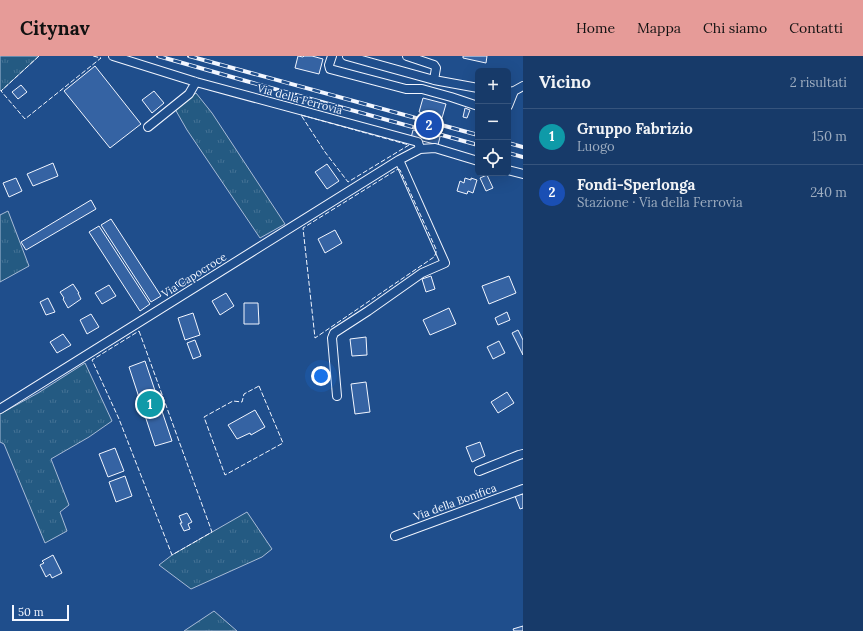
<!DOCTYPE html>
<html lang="it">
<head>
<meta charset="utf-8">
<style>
	:root { --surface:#173a69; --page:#20416f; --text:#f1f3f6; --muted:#9eadc0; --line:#36547d; --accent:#e69b98 }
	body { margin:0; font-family:Lora,serif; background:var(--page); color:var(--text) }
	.controls { position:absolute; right:12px; top:12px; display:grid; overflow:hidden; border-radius:6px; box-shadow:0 4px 16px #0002 }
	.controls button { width:36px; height:36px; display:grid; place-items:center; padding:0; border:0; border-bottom:1px solid var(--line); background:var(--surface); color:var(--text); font:20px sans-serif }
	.scale { position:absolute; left:12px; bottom:10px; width:57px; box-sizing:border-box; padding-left:4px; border:2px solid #f2f6ff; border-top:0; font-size:11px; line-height:14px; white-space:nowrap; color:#f2f6ff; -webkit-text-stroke:3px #1f4e8c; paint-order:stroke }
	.you { position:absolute; left:321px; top:320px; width:14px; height:14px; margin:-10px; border:3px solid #fff; border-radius:50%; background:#1a73e8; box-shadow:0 0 0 6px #1a73e833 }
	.badge { display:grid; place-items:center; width:26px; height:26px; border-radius:50%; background:var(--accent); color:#fff; font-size:13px; font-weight:700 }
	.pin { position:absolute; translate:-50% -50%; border:2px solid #fff; box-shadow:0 1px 4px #0006 }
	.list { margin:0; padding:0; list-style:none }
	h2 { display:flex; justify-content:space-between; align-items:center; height:52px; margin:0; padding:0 16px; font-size:17px }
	h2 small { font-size:13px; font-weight:400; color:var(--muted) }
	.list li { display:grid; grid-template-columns:26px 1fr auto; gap:12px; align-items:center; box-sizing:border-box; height:56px; padding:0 16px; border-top:1px solid var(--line) }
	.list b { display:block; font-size:15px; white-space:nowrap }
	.list p { margin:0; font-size:13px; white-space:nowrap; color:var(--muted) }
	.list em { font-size:13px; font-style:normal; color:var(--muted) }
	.icon { flex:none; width:22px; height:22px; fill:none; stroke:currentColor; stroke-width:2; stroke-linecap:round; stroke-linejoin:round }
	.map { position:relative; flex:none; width:523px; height:575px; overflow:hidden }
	header { display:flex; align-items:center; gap:24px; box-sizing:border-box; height:56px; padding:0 20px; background:var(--accent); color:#111 }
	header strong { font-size:19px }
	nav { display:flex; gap:22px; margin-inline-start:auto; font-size:14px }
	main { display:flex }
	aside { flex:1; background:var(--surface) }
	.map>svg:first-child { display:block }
	.grass { fill:url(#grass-tufts); stroke:#a8bbd7 }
	.building { fill:#3563a3; stroke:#f2f6ff }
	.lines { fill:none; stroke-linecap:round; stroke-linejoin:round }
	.minor-casing { stroke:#f2f6ff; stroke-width:10 }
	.minor { stroke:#1f4e8c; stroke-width:8 }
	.rail-casing { stroke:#f2f6ff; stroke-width:4 }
	.rail { stroke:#1f4e8c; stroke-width:2.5; stroke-dasharray:8; stroke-linecap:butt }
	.fence { stroke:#f2f6ff; stroke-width:1; stroke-dasharray:5 2; stroke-linecap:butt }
	.labels { text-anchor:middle; stroke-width:3; stroke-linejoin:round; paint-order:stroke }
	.street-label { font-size:11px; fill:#f2f6ff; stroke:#1f4e8c }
</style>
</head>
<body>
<header>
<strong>Citynav</strong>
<nav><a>Home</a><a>Mappa</a><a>Chi siamo</a><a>Contatti</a></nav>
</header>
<main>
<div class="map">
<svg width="523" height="575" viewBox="0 0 523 575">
	<defs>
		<pattern id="grass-tufts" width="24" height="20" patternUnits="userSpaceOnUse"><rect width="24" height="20" fill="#245a82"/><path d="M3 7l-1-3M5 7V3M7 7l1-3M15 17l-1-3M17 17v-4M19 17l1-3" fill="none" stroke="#447295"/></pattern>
	</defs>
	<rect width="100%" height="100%" fill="#1f4e8c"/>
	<!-- grass -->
	<path class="grass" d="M0 0H39L1 35 0 34Z
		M196 37 212 57 285 168 260 182 187 74 175 53Z
		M8 155 29 210 0 226V159Z
		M85 307 112 365 89 381 51 403 69 449 60 456 67 475 45 487 4 388 0 386V358L38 337Z
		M247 456 272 493 262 501 191 533 159 509 172 499Z
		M214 555 237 575H184Z"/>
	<!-- building -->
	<path class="building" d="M298 0 303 1 304 0H312L323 3 319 18 295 12Z
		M463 0H487L486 7 463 2Z
		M95 10 141 68 110 92 64 35Z
		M21 29 27 36 18 43 12 36Z
		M154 35 164 47 152 57 142 44Z
		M423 42 446 48 442 62 419 56Z
		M465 52 470 54 467 62 463 61Z
		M413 74 440 81 438 89 411 82Z
		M53 107 58 120 33 130 27 118Z
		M327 108 339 125 327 133 315 116Z
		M487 119 493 132 486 135 480 122Z
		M16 122 22 135 9 141 3 127Z
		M465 122 471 124V122L477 124 473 137 468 135 467 138 457 135 460 125 464 127Z
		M91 144 96 153 26 194 21 186Z
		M111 163 161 240 151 246 101 169Z
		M99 170 150 248 140 255 89 176Z
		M335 174 342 187 325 197 318 183Z
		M431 220 435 233 426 236 422 223Z
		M509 220 516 237 489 248 482 230Z
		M182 222 185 226 179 231 175 227Z
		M73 228 79 237H78L81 243 68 252 63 243 64 242 60 236Z
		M109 229 116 240 102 248 95 237Z
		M226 237 234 250 220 259 212 245Z
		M48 242 55 256 46 259 40 246Z
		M244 247H258L259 268H244Z
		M449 252 456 268 430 279 423 264Z
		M507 256 510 264 498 269 495 262Z
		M193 257 200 279 185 284 178 262Z
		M91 258 99 271 87 278 80 264Z
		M518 274 523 284V299L512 277Z
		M63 278 71 289 57 297 50 286Z
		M366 281 367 299 352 300 350 283Z
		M195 284 201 300 193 303 187 287Z
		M499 285 505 297 493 303 487 291Z
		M145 305 172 385 155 390 129 311Z
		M366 326 370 356 355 358 351 328Z
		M507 336 514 347 498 357 491 346Z
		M255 354 265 371 251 379 250 377 237 383 228 369Z
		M480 386 485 400 472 406 466 391Z
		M115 392 124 415 108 421 99 398Z
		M125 420 132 440 116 446 109 426Z
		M523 438V452L520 453 515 440Z
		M187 457 192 466 188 468 190 473 184 475 180 467H182L179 460Z
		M53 499 62 517 52 522 50 518 46 521 40 509 44 507 42 505Z
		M523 570V575H514L513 573Z"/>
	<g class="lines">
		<defs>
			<path id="minor" d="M113 0 196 26 418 86 420 93 435 92 478 105
				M332 0 329 9 330 13 406 33H422L451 41 478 50
				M347 0 434 24 478 32
				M407 0 434 9 436 12 434 24
				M508 36 514 35 523 30
				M508 50 514 35
				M148 71 189 38 196 26
				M508 114 523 118
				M337 340 332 282 334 277 368 255 422 217 445 207 399 104
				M0 353 399 104 420 93
				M479 415 519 399 523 398
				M395 480 523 433"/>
		</defs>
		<!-- minor casing -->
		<use href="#minor" class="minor-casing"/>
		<!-- minor -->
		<use href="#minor" class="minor"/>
		<defs>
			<path id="rail" d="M158 0 246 25 478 89
				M189 0 478 79
				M508 87 523 91
				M508 97 523 101"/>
		</defs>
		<!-- rail casing -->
		<use href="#rail" class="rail-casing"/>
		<!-- rail -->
		<use href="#rail" class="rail"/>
		<!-- fence -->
		<path class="fence" d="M39 0 1 35 25 63 101 2 93 0
			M301 59 409 89 348 126 325 96Z
			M398 113 400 114 436 193V197L434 201 315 282 303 172Z
			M139 275 212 476 172 499 119 363 92 304Z
			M259 330 283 387 225 419 204 361 233 345 242 346 244 338Z"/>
	</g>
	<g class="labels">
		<!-- street labels -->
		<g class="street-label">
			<text transform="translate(300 43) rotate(15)" y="4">Via della Ferrovia</text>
			<text transform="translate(194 219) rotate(-32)" y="4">Via Capocroce</text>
			<text transform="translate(455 446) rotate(-20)" y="4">Via della Bonifica</text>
		</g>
	</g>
</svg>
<div class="controls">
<button>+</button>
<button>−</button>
<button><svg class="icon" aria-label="locate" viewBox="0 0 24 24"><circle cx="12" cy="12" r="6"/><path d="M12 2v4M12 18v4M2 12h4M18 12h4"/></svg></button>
</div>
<div class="scale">50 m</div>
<div class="you"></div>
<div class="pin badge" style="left:150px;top:348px;background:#0f9aa8">1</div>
<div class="pin badge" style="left:429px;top:69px;background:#1a4fb4">2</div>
</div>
<aside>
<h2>Vicino<small>2 risultati</small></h2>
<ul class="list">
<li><span class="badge" style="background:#0f9aa8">1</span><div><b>Gruppo Fabrizio</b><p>Luogo</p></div><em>150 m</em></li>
<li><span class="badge" style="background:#1a4fb4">2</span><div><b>Fondi-Sperlonga</b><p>Stazione · Via della Ferrovia</p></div><em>240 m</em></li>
</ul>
</aside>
</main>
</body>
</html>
